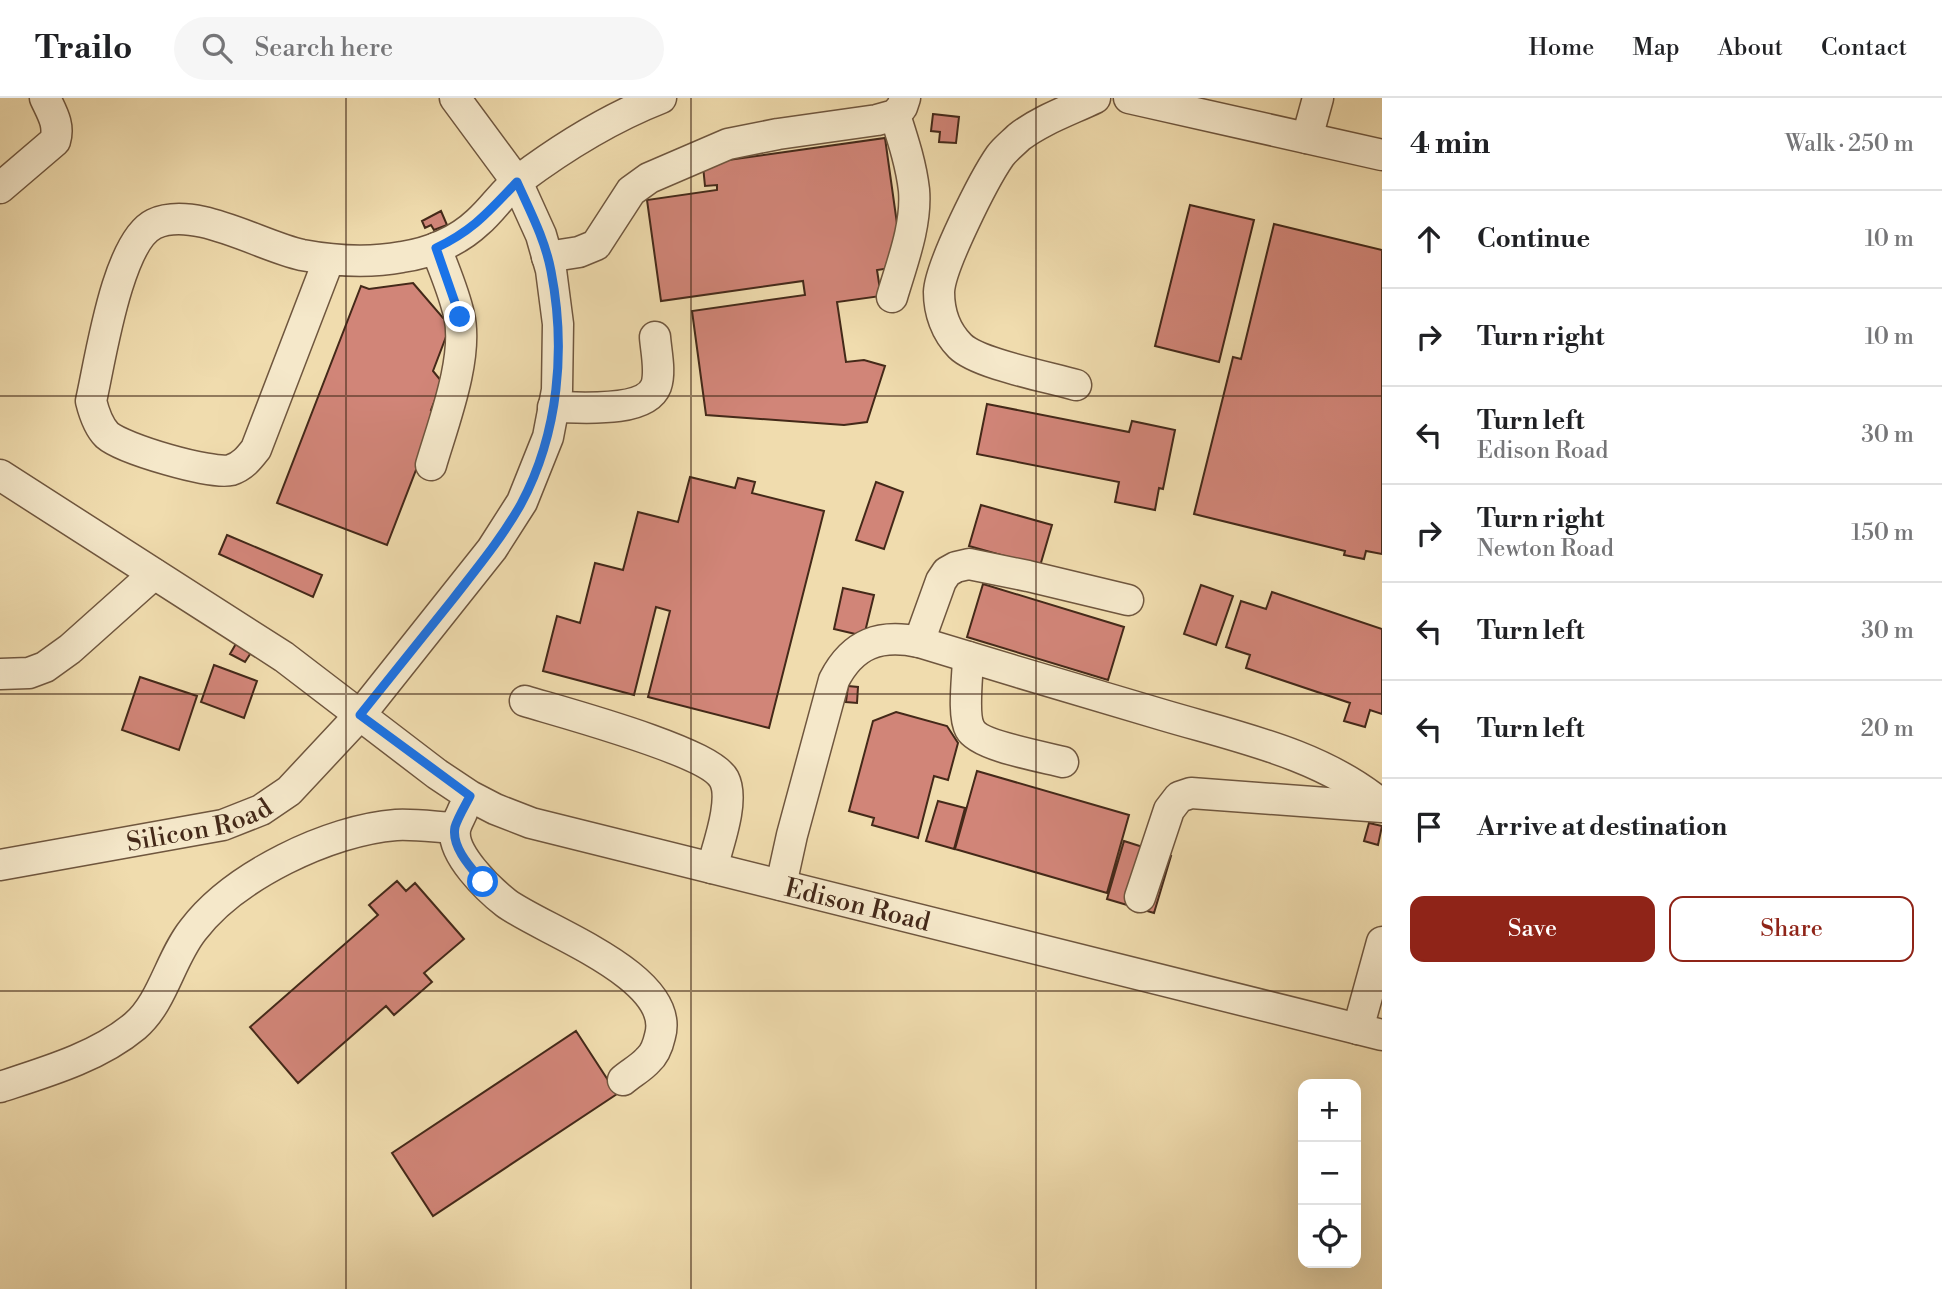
<!DOCTYPE html>
<html lang="en">
<head>
<meta charset="utf-8">
<style>
	:root { --surface:#fff; --page:#f6f6f6; --text:#202124; --muted:#757577; --line:#e0e0e0; --accent:#8f2418 }
	body { margin:0; font-family:"Libre Bodoni",serif; background:var(--page); color:var(--text) }
	.controls { position:absolute; right:21px; bottom:21px; display:grid; overflow:hidden; border-radius:14px; box-shadow:0 7px 28px #0002 }
	.controls button { width:63px; height:63px; display:grid; place-items:center; padding:0; border:0; border-bottom:2px solid var(--line); background:var(--surface); color:var(--text); font:35px sans-serif }
	.stop { position:absolute; width:21px; height:21px; margin:-16px; border:5px solid #1a73e8; border-radius:50%; background:#fff }
	.stop.end { background:#1a73e8; border-color:#fff; box-shadow:0 2px 7px #0008 }
	.list { margin:0; padding:0; list-style:none }
	h2 { display:flex; justify-content:space-between; align-items:center; height:91px; margin:0; padding:0 28px; font-size:30px }
	h2 small { font-size:23px; font-weight:400; color:var(--muted) }
	.list li { display:grid; grid-template-columns:46px 1fr auto; gap:21px; align-items:center; box-sizing:border-box; height:98px; padding:0 28px; border-top:2px solid var(--line) }
	.list b { display:block; font-size:26px; white-space:nowrap }
	.list p { margin:0; font-size:23px; white-space:nowrap; color:var(--muted) }
	.list em { font-size:23px; font-style:normal; color:var(--muted) }
	.actions { display:flex; gap:14px; padding:21px 28px }
	.actions a { flex:1; padding:16px 0; border:2px solid var(--accent); border-radius:14px; text-align:center; font-size:24px; color:var(--accent) }
	.actions .main { background:var(--accent); color:#fff }
	.icon { flex:none; width:38px; height:38px; fill:none; stroke:currentColor; stroke-width:2; stroke-linecap:round; stroke-linejoin:round }
	.map { position:relative; flex:none; width:1382px; height:1191px; overflow:hidden }
	header { display:flex; align-items:center; gap:42px; box-sizing:border-box; height:98px; padding:0 35px; background:var(--surface); border-bottom:2px solid var(--line) }
	header strong { font-size:33px }
	nav { display:flex; gap:38px; margin-inline-start:auto; font-size:24px }
	.search { width:490px; height:63px; background:var(--page); display:flex; align-items:center; gap:18px; box-sizing:border-box; padding:0 24px; border-radius:38px; color:var(--muted); font-size:26px }
	main { display:flex }
	aside { flex:1; background:var(--surface) }
	.map>svg:first-child { display:block }
	.building { fill:#d18578; stroke:#442919; stroke-width:2 }
	.lines { fill:none; stroke-linecap:round; stroke-linejoin:round }
	.minor-casing { stroke:#6f563e; stroke-width:33 }
	.minor { stroke:#f5e8ca; stroke-width:30 }
	.route { stroke:#1a73e8; stroke-width:9 }
	.grid { fill:none; stroke:#442919; stroke-width:2; stroke-opacity:0.55 }
	.labels { text-anchor:middle; stroke-width:6; stroke-linejoin:round; paint-order:stroke }
	.street-label { font-size:26px; fill:#442919; stroke:#f5e8ca }
</style>
</head>
<body>
<header>
<strong>Trailo</strong>
<div class="search"><svg class="icon" aria-label="search" viewBox="0 0 24 24"><circle cx="10" cy="10" r="6"/><path d="M15 15l6 6"/></svg>Search here</div>
<nav><a>Home</a><a>Map</a><a>About</a><a>Contact</a></nav>
</header>
<main>
<div class="map">
<svg width="1382" height="1191" viewBox="0 0 1382 1191">
	<rect width="100%" height="100%" fill="#f0dcae"/>
	<filter id="stains"><feTurbulence type="fractalNoise" baseFrequency=".00286" numOctaves="4"/><feColorMatrix values="0 0 0 0 .2 0 0 0 0 .09 0 0 0 0 .02 0 0 0 .5 -.17"/></filter>
	<radialGradient id="worn" r=".72"><stop offset=".6" stop-color="#630" stop-opacity="0"/><stop offset="1" stop-color="#630" stop-opacity=".3"/></radialGradient>
	<!-- building -->
	<path class="building" d="M933 16 959 19 956 45 939 44 940 34 931 33Z
		M885 40 899 140 890 170 877 172 881 198 837 204 846 264 864 262 885 268 867 324 844 327 706 317 692 213 805 197 803 183 661 203 647 102 717 92V87L705 88 703 68 714 64Z
		M1190 107 1254 122 1219 264 1155 248Z
		M441 113 447 127 434 132 431 127 425 130 422 123Z
		M1274 126 1382 152V456L1366 453 1364 461 1344 457 1345 453 1194 416 1233 259 1241 261Z
		M413 185 443 220 452 223 433 273 442 284 431 312 438 315 387 447 277 405 361 188 369 191Z
		M987 306 1129 334 1132 323 1175 332 1163 391 1159 390 1155 412 1115 404 1119 384 977 356Z
		M690 379 735 390 738 380 755 384 752 395 824 413 769 630 648 599 670 513 656 509 634 597 543 573 557 518 580 525 595 465 623 472 638 414 678 424Z
		M876 384 903 394 884 451 856 442Z
		M981 407 1052 427 1040 468 969 448Z
		M227 437 322 477 313 499 219 456Z
		M983 486 1124 529 1108 582 967 539Z
		M1201 487 1233 498 1216 547 1184 536Z
		M843 490 874 497 864 538 834 531Z
		M1272 494 1382 531V616L1370 612 1365 629 1344 623 1350 605 1246 570 1250 557 1226 549 1241 503 1266 511Z
		M237 544 252 553 245 564 230 556Z
		M214 567 257 583 244 620 201 604Z
		M140 579 197 598 179 652 122 632Z
		M848 588 858 589 857 605 846 604Z
		M896 614 947 628 958 645 948 682 934 678 918 740 872 727 874 720 849 713 873 623Z
		M977 673 1129 717 1107 795 955 751Z
		M938 703 965 710 954 751 926 743Z
		M1369 725 1382 728 1378 747 1364 743Z
		M1124 743 1171 758 1154 815 1107 801Z
		M397 783 406 793 415 785 464 841 424 875 432 884 394 917 386 908 298 985 250 929 378 817 369 807Z
		M576 933 617 996 433 1118 392 1055Z"/>
	<g class="lines">
		<defs>
			<g id="minor">
				<path d="M1129 0 1382 57"/>
				<path d="M1307 40 1318 0"/>
				<path d="M0 90 55 43C60 27 52 15 45 0"/>
				<path d="M547 159 579 154 596 147 631 93 649 80 728 46 778 36 877 22 895 17 902 9 905 0"/>
				<path d="M329 161 256 351C249 360 243 368 231 372 212 377 123 351 107 337 98 328 94 315 91 303 100 264 117 144 154 126 195 107 260 148 302 157 334 163 370 165 402 159 430 155 458 143 478 124 493 111 504 93 519 82 563 49 610 20 661 0"/>
				<path d="M892 199C902 165 917 127 914 92 911 66 903 42 895 17"/>
				<path d="M1076 287C1049 279 978 266 960 248 946 234 939 214 939 194 940 168 984 81 1000 58 1005 51 1013 45 1019 39 1041 22 1070 12 1095 0"/>
				<path d="M553 309C578 309 645 316 656 288 661 274 656 253 655 239"/>
				<path d="M431 367C443 326 469 259 459 217 454 194 444 172 436 150"/>
				<path id="s1" d="M0 377 284 559 437 676 470 698 495 711 531 725 1382 937"/>
				<path d="M919 544 941 483 947 474 956 469 969 466 1028 478 1128 502"/>
				<path d="M968 559C968 576 962 617 970 631 979 648 1044 659 1063 664"/>
				<path d="M0 576 29 575 45 569 70 551 154 476"/>
				<path d="M525 603C561 614 709 653 724 681 735 702 718 747 712 770"/>
				<path d="M463 712C461 718 456 725 455 732 452 756 488 791 506 805 542 832 677 878 660 938 658 947 655 956 648 962 641 970 631 975 623 982"/>
				<path id="s2" d="M0 767 223 727 261 712 289 693 360 617 492 451 522 404 548 339 557 292 558 226 551 172 541 137 517 84 455 0"/>
				<path d="M781 787 792 737 834 582C853 545 880 536 919 544 1000 569 1082 593 1163 617 1237 639 1322 656 1382 707"/>
				<path d="M1140 799 1169 712 1179 699 1191 695 1382 709"/>
				<path d="M1358 931 1382 844"/>
				<path d="M0 989C46 974 98 959 135 928 163 904 170 861 193 832 234 778 329 732 396 727 415 726 436 729 455 730"/>
			</g>
		</defs>
		<!-- minor casing -->
		<use href="#minor" class="minor-casing"/>
		<!-- minor -->
		<use href="#minor" class="minor"/>
	</g>
	<g class="lines">
		<!-- route -->
		<path class="route" d="M460 219 436 150C474 132 489 113 517 84 530 113 545 141 551 173 566 250 559 335 521 406 502 440 477 470 453 501 422 540 391 578 360 617L470 698C465 708 458 719 455 729 451 749 471 770 483 784"/>
	</g>
	<!-- grid -->
	<path class="grid" d="M346 0V1191M691 0V1191M1036 0V1191M0 298H1382M0 596H1382M0 893H1382"/>
	<g class="labels">
		<!-- street labels -->
		<g class="street-label">
			<text dy="9" stroke="none"><textPath href="#s2" startOffset="203">Silicon Road</textPath></text>
			<text dy="9" stroke="none"><textPath href="#s1" startOffset="973">Edison Road</textPath></text>
		</g>
	</g>
	<rect width="100%" height="100%" filter="url(#stains)"/>
	<rect width="100%" height="100%" fill="url(#worn)"/>
</svg>
<div class="controls">
<button>+</button>
<button>−</button>
<button><svg class="icon" aria-label="locate" viewBox="0 0 24 24"><circle cx="12" cy="12" r="6"/><path d="M12 2v4M12 18v4M2 12h4M18 12h4"/></svg></button>
</div>
<div class="stop" style="left:483px;top:784px"></div>
<div class="stop end" style="left:460px;top:219px"></div>
</div>
<aside>
<h2>4 min<small>Walk · 250 m</small></h2>
<ul class="list">
<li><svg class="icon" aria-label="ahead" viewBox="0 0 24 24"><path d="M12 20V5M6 11l6-6 6 6"/></svg><div><b>Continue</b></div><em>10 m</em></li>
<li><svg class="icon" aria-label="right" viewBox="0 0 24 24"><path d="M7 20v-9h11M14 6l5 5-5 5"/></svg><div><b>Turn right</b></div><em>10 m</em></li>
<li><svg class="icon" aria-label="left" viewBox="0 0 24 24"><path d="M17 20v-9H6M10 6l-5 5 5 5"/></svg><div><b>Turn left</b><p>Edison Road</p></div><em>30 m</em></li>
<li><svg class="icon" aria-label="right" viewBox="0 0 24 24"><path d="M7 20v-9h11M14 6l5 5-5 5"/></svg><div><b>Turn right</b><p>Newton Road</p></div><em>150 m</em></li>
<li><svg class="icon" aria-label="left" viewBox="0 0 24 24"><path d="M17 20v-9H6M10 6l-5 5 5 5"/></svg><div><b>Turn left</b></div><em>30 m</em></li>
<li><svg class="icon" aria-label="left" viewBox="0 0 24 24"><path d="M17 20v-9H6M10 6l-5 5 5 5"/></svg><div><b>Turn left</b></div><em>20 m</em></li>
<li><svg class="icon" aria-label="arrive" viewBox="0 0 24 24"><path d="M6 21V4h12l-3 4 3 4H6"/></svg><div><b>Arrive at destination</b></div></li>
</ul>
<div class="actions"><a class="main">Save</a><a>Share</a></div>
</aside>
</main>
</body>
</html>
